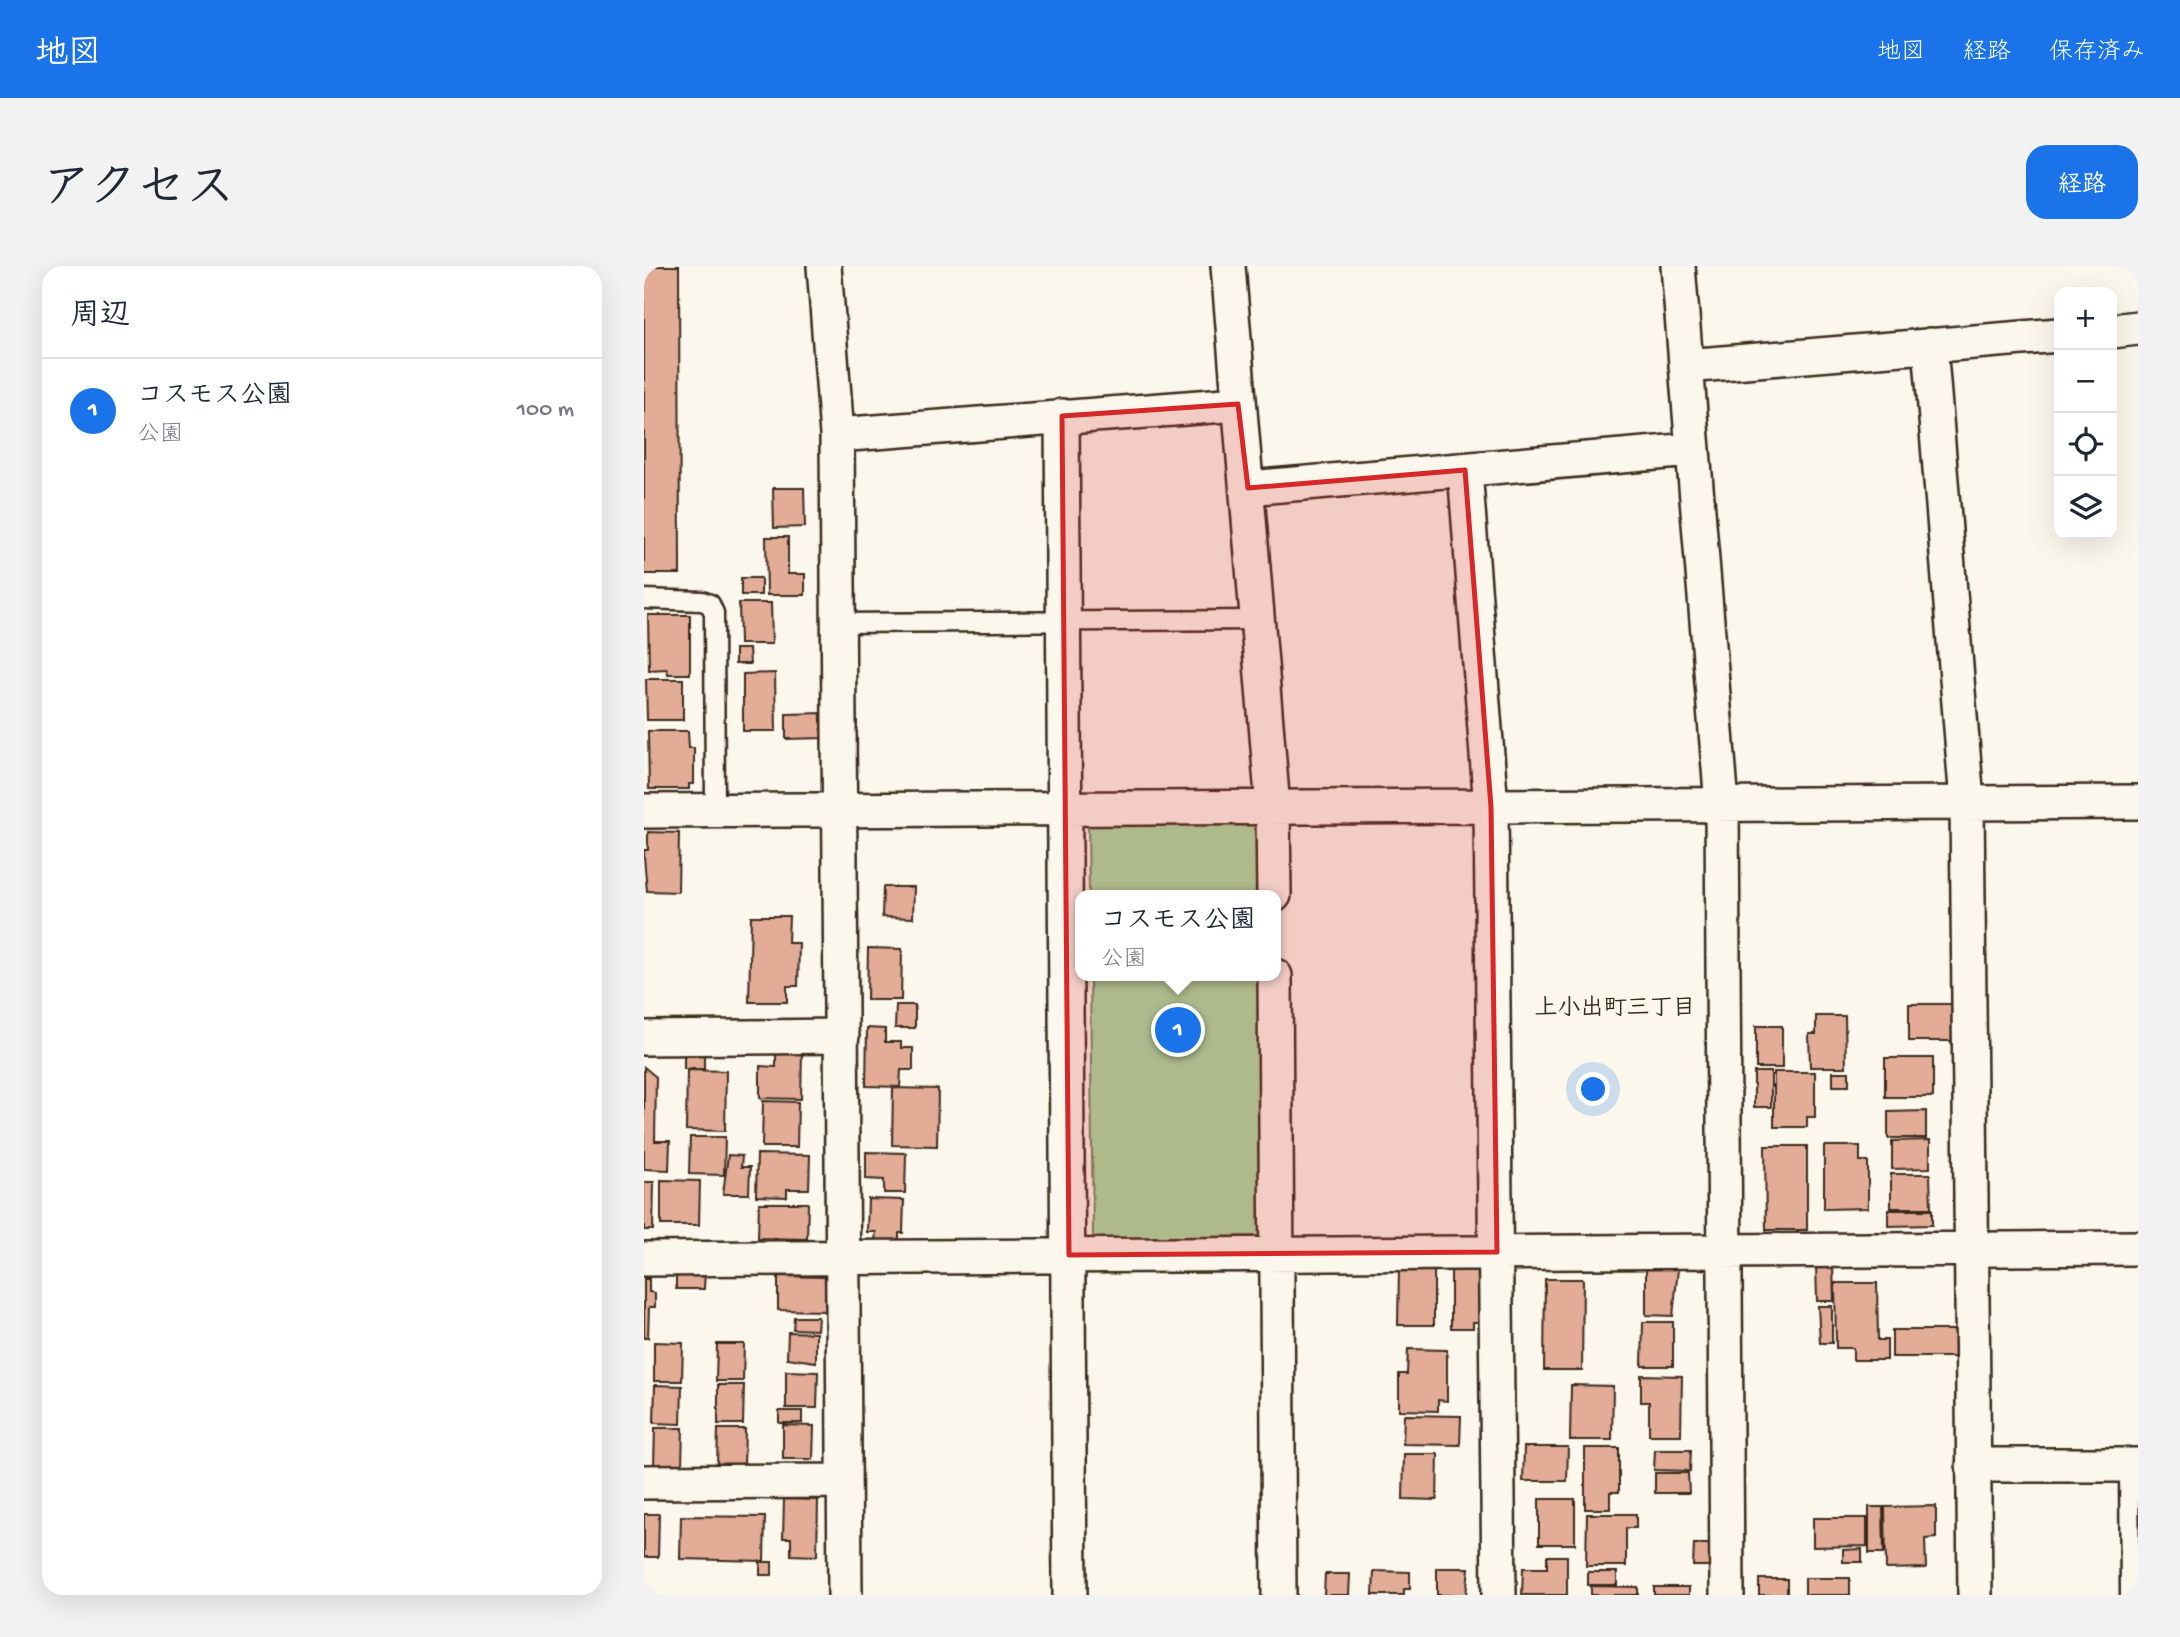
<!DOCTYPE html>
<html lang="ja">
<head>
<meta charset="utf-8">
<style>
	:root { --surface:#fff; --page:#f2f2f3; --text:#1f2937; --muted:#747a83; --line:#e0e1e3; --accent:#1a73e8 }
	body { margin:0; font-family:"Gochi Hand","Klee One",sans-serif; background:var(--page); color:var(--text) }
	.controls { position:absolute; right:21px; top:21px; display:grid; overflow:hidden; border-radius:14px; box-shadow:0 7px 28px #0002 }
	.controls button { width:63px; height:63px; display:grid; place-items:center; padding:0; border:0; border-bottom:2px solid var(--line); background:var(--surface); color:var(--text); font:35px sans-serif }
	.you { position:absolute; left:950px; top:824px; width:24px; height:24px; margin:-18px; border:5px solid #fff; border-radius:50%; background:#1a73e8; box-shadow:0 0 0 10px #1a73e833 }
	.badge { display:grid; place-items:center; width:46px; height:46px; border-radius:50%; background:var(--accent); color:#fff; font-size:23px; font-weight:700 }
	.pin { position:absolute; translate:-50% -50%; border:4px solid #fff; box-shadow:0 2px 7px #0006 }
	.popup { position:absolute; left:431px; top:624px; width:206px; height:91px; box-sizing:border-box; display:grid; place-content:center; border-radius:14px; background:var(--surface); filter:drop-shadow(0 2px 5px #0005); font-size:23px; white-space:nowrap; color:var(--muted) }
	.popup b { font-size:26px; color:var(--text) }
	.popup::after { content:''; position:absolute; left:50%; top:100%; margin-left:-14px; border:14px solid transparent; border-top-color:var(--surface) }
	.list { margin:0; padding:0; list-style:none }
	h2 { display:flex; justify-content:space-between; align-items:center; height:91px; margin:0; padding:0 28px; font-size:30px }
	h2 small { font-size:23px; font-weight:400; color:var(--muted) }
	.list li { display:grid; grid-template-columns:46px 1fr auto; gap:21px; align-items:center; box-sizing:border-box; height:105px; padding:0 28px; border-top:2px solid var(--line) }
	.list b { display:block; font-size:26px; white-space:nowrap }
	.list p { margin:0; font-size:23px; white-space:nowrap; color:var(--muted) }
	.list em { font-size:23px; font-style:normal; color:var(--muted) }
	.icon { flex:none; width:38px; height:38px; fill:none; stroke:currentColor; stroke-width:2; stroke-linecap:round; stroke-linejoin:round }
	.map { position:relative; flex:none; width:1494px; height:1329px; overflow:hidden; border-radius:21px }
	header { display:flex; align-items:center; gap:42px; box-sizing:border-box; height:98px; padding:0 35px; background:var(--accent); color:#fff }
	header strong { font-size:33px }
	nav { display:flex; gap:38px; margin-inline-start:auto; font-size:24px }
	.intro { display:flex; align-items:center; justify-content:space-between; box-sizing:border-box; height:168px; padding:0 42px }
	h1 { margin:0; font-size:49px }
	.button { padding:18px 32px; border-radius:21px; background:var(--accent); color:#fff; font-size:24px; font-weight:700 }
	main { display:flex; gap:42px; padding:0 42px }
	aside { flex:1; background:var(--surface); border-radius:21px; box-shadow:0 7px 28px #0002 }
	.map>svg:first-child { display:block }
	.green { fill:#a4dfa5; stroke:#708462; stroke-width:2 }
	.building { fill:#e2ac97; stroke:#3b2a1e; stroke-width:2 }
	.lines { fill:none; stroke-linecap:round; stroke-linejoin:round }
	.service-casing { stroke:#3b2a1e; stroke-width:23 }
	.minor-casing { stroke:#3b2a1e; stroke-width:38 }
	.service { stroke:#fbf7ec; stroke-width:18 }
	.minor { stroke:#fbf7ec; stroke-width:33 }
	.marked { fill:#d62828; fill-opacity:0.2; stroke:#d62828; stroke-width:5; stroke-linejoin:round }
	.labels { text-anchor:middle; stroke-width:6; stroke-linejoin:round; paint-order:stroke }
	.neighbourhood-label { font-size:23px; font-weight:bold; fill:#3b2a1e; stroke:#fbf7ec }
</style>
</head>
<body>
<header>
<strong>地図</strong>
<nav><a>地図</a><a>経路</a><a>保存済み</a></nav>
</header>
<div class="intro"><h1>アクセス</h1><a class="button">経路</a></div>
<main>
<aside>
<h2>周辺<small></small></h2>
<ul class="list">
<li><span class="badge">1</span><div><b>コスモス公園</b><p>公園</p></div><em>100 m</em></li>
</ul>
</aside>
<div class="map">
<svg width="1494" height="1329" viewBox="0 0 1494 1329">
	<rect width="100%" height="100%" fill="#fbf7ec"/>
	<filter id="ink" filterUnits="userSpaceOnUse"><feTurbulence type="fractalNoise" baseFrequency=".0143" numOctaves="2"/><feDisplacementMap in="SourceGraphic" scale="14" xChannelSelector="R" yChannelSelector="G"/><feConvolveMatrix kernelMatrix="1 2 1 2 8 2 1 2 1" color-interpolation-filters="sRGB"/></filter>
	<g filter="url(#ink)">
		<!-- green -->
		<path class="green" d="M618 555 619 629H445L444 558Z
			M446 710H620L624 970 449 973Z"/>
		<!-- building -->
		<path class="building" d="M0 0H35L36 308H0Z
			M129 222H160L161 261 130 262Z
			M122 271H144V308H161V329H123Z
			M97 312H117V329H97Z
			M95 337H127L128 378H96Z
			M4 349H46V408H24L23 403 5 404Z
			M91 383H105L106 398H91Z
			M131 407 132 465H99V408Z
			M2 413H39V454H3Z
			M181 447V472L142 473V448Z
			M4 465H44L45 482H50V518H45V523H5Z
			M4 566 35 567 34 626 3 625 0 591V584H4Z
			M239 621H270L269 652 238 651Z
			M107 650H145L144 677H155L154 720H143V736H105Z
			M224 682 258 683 257 734H223Z
			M1265 738H1311V775H1265Z
			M252 739H271V762H251Z
			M1172 750H1201L1202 801H1166L1165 768H1172Z
			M1112 760H1138V802H1112Z
			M223 762 241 763V776H257V782H269V804H257L256 821 222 820Z
			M40 784 60 785V803H40Z
			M132 786H158L157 833 116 832V800L132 801Z
			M1241 792H1289V831H1241Z
			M0 801 12 811 11 875H26L25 904 0 903Z
			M43 804 82 805 81 865 42 864Z
			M1110 806H1127V841H1110Z
			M1130 806H1171V851H1163V861H1130Z
			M1189 806H1205V820H1189Z
			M249 822 294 823 293 880 248 879Z
			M119 835 154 836 153 881H118Z
			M1282 845V872H1244V846Z
			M46 871H81L80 909 45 908Z
			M1286 874V902L1248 903V875Z
			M1121 880H1163V964H1122Z
			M1180 880H1216V895H1224V942L1180 943Z
			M222 886 262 887 261 927H240V914L222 913Z
			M113 888 166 889 165 923H143V931L112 930Z
			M84 889 98 890 97 901H106L105 928H79Z
			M1247 908H1286L1287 942H1247Z
			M17 914 56 915 55 959H17Z
			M0 916H10L9 964H0Z
			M224 933 260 934 259 967H255V974H231L232 966H223Z
			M115 937H164L163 973 114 972Z
			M1244 944H1288V959L1244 960Z
			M1172 998H1189L1190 1035H1173Z
			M807 1001H841L840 1056H829V1062H807Z
			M1002 1002 1034 1003 1029 1050 1002 1049Z
			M755 1003H790V1059H754Z
			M32 1004H61L60 1023H32Z
			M134 1010 181 1011V1045L134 1044Z
			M0 1013H5V1026L11 1027V1041H5L4 1072H0Z
			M901 1013H939L938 1104H900Z
			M1191 1017H1233L1234 1074H1243V1094H1209V1082H1192Z
			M1174 1040H1188V1077H1176Z
			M150 1051H174L173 1064 149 1063Z
			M999 1056H1029V1100H998Z
			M1248 1064H1323V1091H1248Z
			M144 1066 172 1067V1096L143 1092Z
			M10 1076 39 1077 38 1115H10Z
			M73 1078H100L99 1115H72Z
			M764 1083 803 1084V1135L794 1134V1145L755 1144V1108H763Z
			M142 1105 174 1106 173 1142H142Z
			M997 1109 1038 1110 1037 1169H1005V1136H997Z
			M11 1119 38 1120 37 1158 10 1157Z
			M74 1119H100L99 1158H74Z
			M927 1119 969 1120 968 1174H926Z
			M135 1145H158V1157H135Z
			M760 1149 817 1150 816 1179 759 1178Z
			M139 1159 170 1160 169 1193H139Z
			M11 1162H39L38 1200H10Z
			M74 1163H101L100 1201 73 1200Z
			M880 1181H924L923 1215H879Z
			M941 1182H975V1226H966V1243H941Z
			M1011 1184H1047L1046 1205 1010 1204Z
			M760 1188H794L793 1234 759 1233Z
			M1011 1207H1044L1045 1227H1011Z
			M140 1233 174 1234 173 1290 147 1289V1272H139Z
			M895 1233H931V1278H895Z
			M1292 1240V1272L1281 1273 1282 1302 1242 1303 1241 1241Z
			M1225 1241H1239L1240 1287H1225Z
			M0 1248H15L14 1291H0Z
			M943 1248H992V1262H982V1300H942Z
			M37 1250 121 1251 120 1295 36 1293Z
			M1169 1252H1223V1280L1169 1281Z
			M1050 1278H1071V1300H1049Z
			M1218 1283V1296H1199V1284Z
			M903 1290H923V1329H878L879 1302H903Z
			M116 1296H128V1309H116Z
			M793 1302H825L822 1329H793Z
			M730 1305 766 1306V1323H760V1329H729Z
			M944 1306H973V1319H944Z
			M681 1308H706L705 1329H680Z
			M1161 1312H1206V1329H1161Z
			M1115 1313H1143V1329H1115Z
			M947 1320 994 1321V1329H947Z
			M1010 1321H1045V1329H1010Z"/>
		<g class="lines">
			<defs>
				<path id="service" d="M0 333 58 335 66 338 70 347 71 544
					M193 357 613 354
					M1485 1199 1486 1329"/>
				<path id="minor" d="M180 0 193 169 201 1329
					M584 0 629 542 630 629
					M1034 0 1078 539 1083 1329
					M1468 65 1494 62
					M1286 79 1323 536 1331 1329
					M1042 100 1415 69
					M418 150 426 1329
					M193 169 594 138
					M821 204 847 541 855 1329
					M604 222 1048 184
					M0 545 1494 536
					M631 710 635 1329
					M0 772 198 770
					M0 993 1494 982
					M1329 1199H1494
					M0 1216 199 1215"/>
			</defs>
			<!-- service casing -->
			<use href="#service" class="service-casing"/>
			<!-- minor casing -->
			<use href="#minor" class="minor-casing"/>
			<!-- service -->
			<use href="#service" class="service"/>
			<!-- minor -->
			<use href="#minor" class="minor"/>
		</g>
	</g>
	<!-- marked area -->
	<path class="marked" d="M594 138 604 222 821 204 847 541 853 986 425 989 418 150Z"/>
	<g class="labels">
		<!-- neighbourhood labels -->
		<g class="neighbourhood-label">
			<text x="971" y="748">上小出町三丁目</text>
		</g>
	</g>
</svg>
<div class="controls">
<button>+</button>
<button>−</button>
<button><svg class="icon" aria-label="locate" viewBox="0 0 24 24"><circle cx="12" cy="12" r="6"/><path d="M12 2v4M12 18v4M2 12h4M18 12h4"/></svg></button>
<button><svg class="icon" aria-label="layers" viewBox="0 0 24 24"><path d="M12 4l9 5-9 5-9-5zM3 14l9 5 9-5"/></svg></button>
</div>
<div class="you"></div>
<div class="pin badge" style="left:534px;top:764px">1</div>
<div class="popup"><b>コスモス公園</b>公園</div>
</div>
</main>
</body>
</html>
